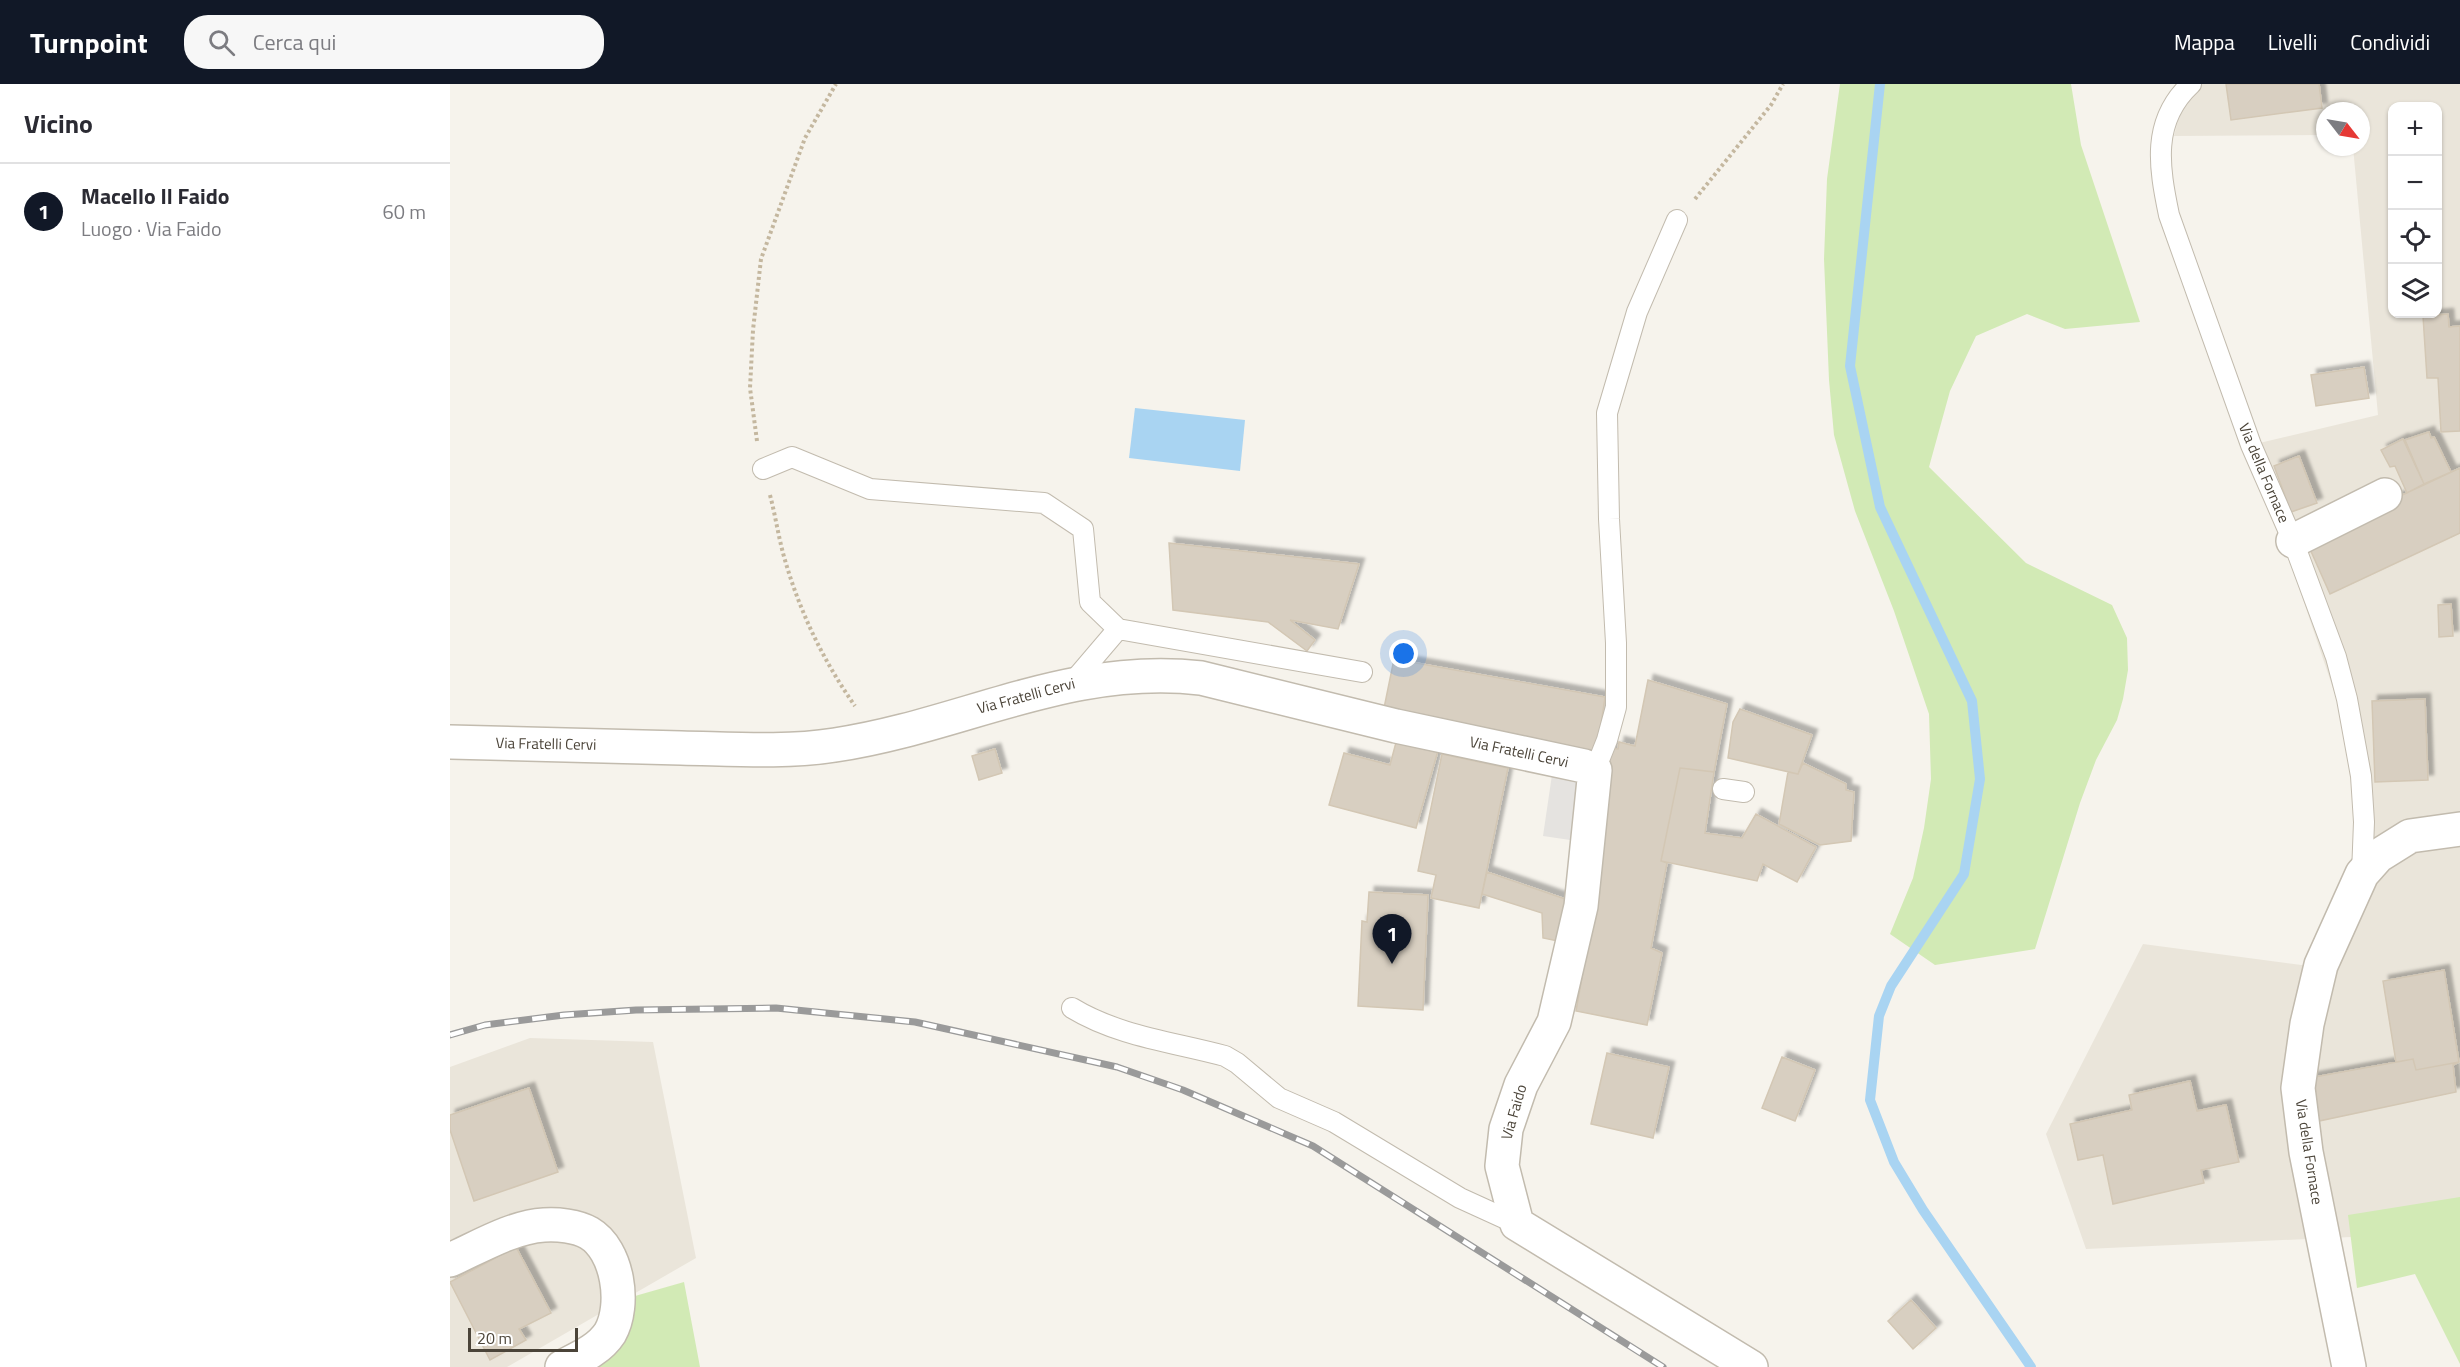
<!DOCTYPE html>
<html lang="it">
<head>
<meta charset="utf-8">
<style>
	:root { --surface:#fff; --page:#f7f7f7; --text:#2b2b33; --muted:#7c7c81; --line:#e1e1e2; --accent:#111827 }
	body { margin:0; font-family:"Titillium Web",sans-serif; background:var(--page); color:var(--text) }
	.controls { position:absolute; right:18px; top:18px; display:grid; overflow:hidden; border-radius:12px; box-shadow:0 2px 4px #0004 }
	.controls button { width:54px; height:54px; display:grid; place-items:center; padding:0; border:0; border-bottom:2px solid var(--line); background:var(--surface); color:var(--text); font:30px sans-serif }
	.compass { position:absolute; left:1866px; top:18px; width:54px; height:54px; border-radius:50%; background:var(--surface); box-shadow:0 2px 4px #0004; rotate:121deg }
	.scale { position:absolute; left:18px; bottom:15px; width:110px; box-sizing:border-box; padding-left:6px; border:3px solid #4b4439; border-top:0; font-size:16px; line-height:21px; white-space:nowrap; color:#4b4439; -webkit-text-stroke:4px #fff; paint-order:stroke }
	.you { position:absolute; left:954px; top:570px; width:21px; height:21px; margin:-15px; border:4px solid #fff; border-radius:50%; background:#1a73e8; box-shadow:0 0 0 9px #1a73e833 }
	.badge { display:grid; place-items:center; width:39px; height:39px; border-radius:50%; background:var(--accent); color:#fff; font-size:20px; font-weight:700 }
	.pin { position:absolute; translate:-50% -50px; filter:drop-shadow(0 2px 3px #0008) }
	.pin::after { content:''; position:absolute; top:32px; width:21px; height:18px; background:inherit; clip-path:polygon(0 0,100% 0,50% 100%) }
	.list { margin:0; padding:0; list-style:none }
	h2 { display:flex; justify-content:space-between; align-items:center; height:78px; margin:0; padding:0 24px; font-size:26px }
	h2 small { font-size:20px; font-weight:400; color:var(--muted) }
	.list li { display:grid; grid-template-columns:39px 1fr auto; gap:18px; align-items:center; box-sizing:border-box; height:96px; padding:0 24px; border-top:2px solid var(--line) }
	.list b { display:block; font-size:22px; white-space:nowrap }
	.list p { margin:0; font-size:20px; white-space:nowrap; color:var(--muted) }
	.list em { font-size:20px; font-style:normal; color:var(--muted) }
	.icon { flex:none; width:33px; height:33px; fill:none; stroke:currentColor; stroke-width:2; stroke-linecap:round; stroke-linejoin:round }
	.map { position:relative; flex:none; width:2010px; height:1283px; overflow:hidden }
	header { display:flex; align-items:center; gap:36px; box-sizing:border-box; height:84px; padding:0 30px; background:var(--accent); color:#fff }
	header strong { font-size:28px }
	nav { display:flex; gap:33px; margin-inline-start:auto; font-size:21px }
	.search { width:420px; height:54px; background:var(--page); display:flex; align-items:center; gap:15px; box-sizing:border-box; padding:0 21px; border-radius:24px; color:var(--muted); font-size:22px }
	main { display:flex }
	aside { flex:1; background:var(--surface) }
	.map>svg:first-child { display:block }
	.residential { fill:#eae5da; fill-rule:evenodd }
	.green { fill:#d2eab5 }
	.parking { fill:#e5e3e0 }
	.water { fill:#a9d4f2 }
	.lines { fill:none; stroke-linecap:round; stroke-linejoin:round }
	.stream { stroke:#a9d4f2; stroke-width:10 }
	.building { fill:#d8cfc1; stroke:#d3c7b4; stroke-width:1.5; filter:url(#shadow) }
	.lane-casing { stroke:#c2bbae; stroke-width:22 }
	.street-casing { stroke:#c2bbae; stroke-width:36 }
	.path { stroke:#c4b79f; stroke-width:4; stroke-dasharray:3 3; stroke-linecap:butt }
	.lane { stroke:#fff; stroke-width:20 }
	.street { stroke:#fff; stroke-width:33 }
	.rail-casing { stroke:#9a9a9a; stroke-width:7 }
	.rail { stroke:#fff; stroke-width:4.5; stroke-dasharray:14; stroke-linecap:butt }
	.labels { text-anchor:middle; stroke-width:4.5; stroke-linejoin:round; paint-order:stroke }
	.street-label { font-size:15px; fill:#4b4439; stroke:#fff }
</style>
</head>
<body>
<header>
<strong>Turnpoint</strong>
<div class="search"><svg class="icon" aria-label="search" viewBox="0 0 24 24"><circle cx="10" cy="10" r="6"/><path d="M15 15l6 6"/></svg>Cerca qui</div>
<nav><a>Mappa</a><a>Livelli</a><a>Condividi</a></nav>
</header>
<main>
<aside>
<h2>Vicino<small></small></h2>
<ul class="list">
<li><span class="badge">1</span><div><b>Macello Il Faido</b><p>Luogo · Via Faido</p></div><em>60 m</em></li>
</ul>
</aside>
<div class="map">
<svg width="2010" height="1283" viewBox="0 0 2010 1283">
	<defs>
		<filter id="shadow"><feDropShadow dx="5.5" dy="-5.5" stdDeviation="1.5" flood-color="#0004"/></filter>
	</defs>
	<rect width="100%" height="100%" fill="#f6f3ec"/>
	<!-- residential -->
	<path class="residential" d="M1737 0H2010V1136L1901 1153 1636 1165 1596 1050 1693 860 1859 882 1911 768 1895 640 1801 361 1928 331 1903 63H1911V27H1875V51L1724 52ZM1942 22H1988V230H1942Z
		M80 954 203 958 246 1174 57 1283H0V983Z"/>
	<!-- green -->
	<path class="green" d="M1390 0H1621L1631 61 1690 238 1615 245 1577 230 1526 252 1500 307 1479 383 1576 479 1662 521 1677 554 1678 586 1673 615 1667 636 1646 676 1630 719 1585 865 1485 881 1440 850 1463 794 1474 744 1481 695 1479 630 1444 527 1405 427 1384 351 1379 296 1374 175 1377 95Z
		M2010 1113V1280L1965 1190 1907 1204 1898 1131Z
		M234 1198 250 1283H114L178 1214Z"/>
	<!-- parking -->
	<path class="parking" d="M1103 684 1137 689 1127 757 1093 752Z"/>
	<!-- water -->
	<path class="water" d="M685 324 795 336 790 387 679 374Z"/>
	<g class="lines">
		<!-- stream -->
		<path class="stream" d="M1430 0 1400 282 1430 423 1522 617 1530 695 1514 790 1441 902 1429 932 1420 1016 1444 1078 1473 1126 1581 1283"/>
	</g>
	<!-- building -->
	<path class="building" d="M1776 0H1869L1872 24 1781 36Z
		M1998 230 1999 243 2010 242V347L1991 348 1988 294H1977L1973 232Z
		M1914 283 1919 314 1866 322 1861 291Z
		M1979 348 1981 354 1984 353 2001 388 1974 400 1955 356Z
		M1953 355 1974 400 1957 409 1945 382 1940 383 1931 366Z
		M1849 372 1867 419 1841 428 1824 382Z
		M2010 384V449L1880 510 1856 456Z
		M719 459 909 480 888 545 840 536 865 556 857 567 818 538 723 526Z
		M2001 520 2003 552 1989 553 1988 521Z
		M944 575 1155 613 1146 674 932 634Z
		M1198 596 1277 620 1264 688 1230 684 1211 777 1217 779 1201 864 1212 869 1197 941 1126 927 1134 882 1160 664 1168 665 1169 658 1185 662Z
		M1975 615 1978 696 1925 698 1922 617Z
		M1290 625 1362 651 1348 690 1278 674 1283 638Z
		M948 651 989 663 966 744 879 721 894 669 940 681Z
		M545 665 552 689 529 696 522 672Z
		M992 670 1058 684 1029 824 981 814 986 791 968 787Z
		M1353 679 1396 700V706L1404 708 1401 757 1370 761 1329 740 1338 688 1348 690Z
		M1230 684 1264 688 1255 749 1292 754 1306 730 1366 763 1347 798 1313 780 1307 797 1211 777Z
		M1037 788 1121 817 1118 859 1093 854 1092 829 1032 810Z
		M919 808 978 811 973 926 908 922 912 837 917 838Z
		M1994 886 2009 978 1966 986 1963 975 1946 978 1933 897Z
		M1157 969 1219 983 1203 1054 1141 1040Z
		M1332 973 1365 986 1345 1037 1312 1024Z
		M1963 975 1966 986 2009 978 2003 981 2006 1008 1869 1037 1859 994Z
		M1740 997 1747 1027 1776 1021 1789 1078 1751 1086 1754 1099 1663 1120 1653 1071 1628 1076 1620 1040 1682 1026 1679 1011Z
		M79 1004 108 1088 24 1117 0 1046V1031Z
		M66 1163 101 1229 69 1245 76 1256 40 1276 0 1198Z
		M1461 1216 1486 1244 1463 1265 1438 1237Z"/>
	<g class="lines">
		<defs>
			<path id="lane" d="M1741 0C1701 37 1709 83 1719 131L1801 361 1843 457 1886 573 1897 615 1911 692 1914 738 1912 790
				M313 385 342 373 420 405 594 419 633 445 640 518 668 545 912 588
				M622 599 668 545
				M1145 686 1157 656 1166 623V559L1159 435 1157 329 1187 228 1227 136
				M1273 705 1294 708
				M622 924C668 952 723 958 775 972L787 979 829 1014 884 1038 1010 1114 1067 1140"/>
			<path id="street" d="M1843 457 1935 411
				M0 658C77 660 154 662 231 664 282 665 334 669 385 661 512 642 618 579 751 594L946 642 1134 682 1145 686 1131 822 1104 938 1071 1001 1056 1045 1052 1082 1067 1140 1301 1283
				M0 1176C29 1163 62 1143 94 1141 107 1140 127 1142 139 1149 168 1166 176 1221 160 1249 149 1266 129 1274 112 1283
				M1899 1283 1856 1068 1848 1004 1857 940 1871 881 1912 790 1928 772 1960 752 2010 745"/>
		</defs>
		<!-- lane casing -->
		<use href="#lane" class="lane-casing"/>
		<!-- street casing -->
		<use href="#street" class="street-casing"/>
		<!-- path -->
		<path class="path" d="M1245 115 1321 21 1333 0
			M307 357 300 304 303 246 311 175 355 54 386 0
			M320 411C325 430 328 450 333 469 348 524 372 575 405 622"/>
		<!-- lane -->
		<use href="#lane" class="lane"/>
		<!-- street -->
		<use href="#street" class="street"/>
		<defs>
			<path id="rail" d="M0 951 35 941 114 931 186 926 326 924 465 938 667 983 733 1006 863 1062 1213 1283"/>
		</defs>
		<!-- rail casing -->
		<use href="#rail" class="rail-casing"/>
		<!-- rail -->
		<use href="#rail" class="rail"/>
	</g>
	<g class="labels">
		<!-- street labels -->
		<g class="street-label">
			<text transform="translate(1814 389) rotate(67)" y="5">Via della Fornace</text>
			<text transform="translate(576 612) rotate(-15)" y="5">Via Fratelli Cervi</text>
			<text transform="translate(96 660) rotate(1)" y="5">Via Fratelli Cervi</text>
			<text transform="translate(1069 668) rotate(12)" y="5">Via Fratelli Cervi</text>
			<text transform="translate(1064 1028) rotate(-74)" y="5">Via Faido</text>
			<text transform="translate(1859 1068) rotate(81)" y="5">Via della Fornace</text>
		</g>
	</g>
</svg>
<div class="controls">
<button>+</button>
<button>−</button>
<button><svg class="icon" aria-label="locate" viewBox="0 0 24 24"><circle cx="12" cy="12" r="6"/><path d="M12 2v4M12 18v4M2 12h4M18 12h4"/></svg></button>
<button><svg class="icon" aria-label="layers" viewBox="0 0 24 24"><path d="M12 4l9 5-9 5-9-5zM3 14l9 5 9-5"/></svg></button>
</div>
<svg class="compass" viewBox="-18 -18 36 36"><path d="M0-13l5 13h-10z" fill="#e53935"/><path d="M0 13l5-13h-10z" fill="#7c7c81"/></svg>
<div class="scale">20 m</div>
<div class="you"></div>
<div class="pin badge" style="left:942px;top:880px">1</div>
</div>
</main>
</body>
</html>
